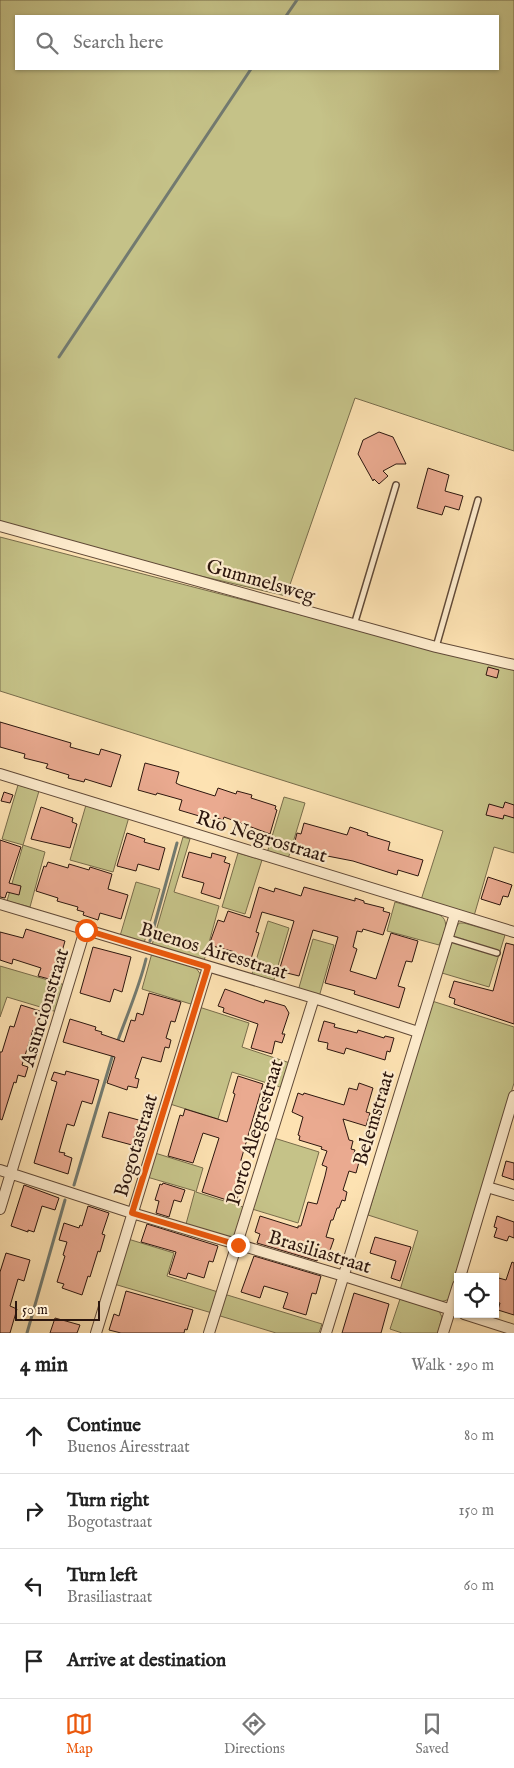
<!DOCTYPE html>
<html lang="en">
<head>
<meta charset="utf-8">
<style>
	:root { --surface:#fff; --page:#f2f2f2; --text:#222; --muted:#767676; --line:#e0e0e0; --accent:#ea580c }
	body { margin:0; font-family:"IM FELL English",serif; background:var(--page); color:var(--text) }
	.controls { position:absolute; right:15px; bottom:15px; display:grid; overflow:hidden; border-radius:0px; box-shadow:0 1px 4px #0004 }
	.controls button { width:45px; height:45px; display:grid; place-items:center; padding:0; border:0; border-bottom:1px solid var(--line); background:var(--surface); color:var(--text); font:25px sans-serif }
	.scale { position:absolute; left:15px; bottom:12px; width:85px; box-sizing:border-box; padding-left:5px; border:2px solid #2c160e; border-top:0; font-size:14px; line-height:18px; white-space:nowrap; color:#2c160e; -webkit-text-stroke:4px #feeccd; paint-order:stroke }
	.stop { position:absolute; width:15px; height:15px; margin:-11px; border:4px solid #ea580c; border-radius:50%; background:#fff }
	.stop.end { background:#ea580c; border-color:#fff; box-shadow:0 1px 5px #0008 }
	.list { margin:0; padding:0; list-style:none }
	h2 { display:flex; justify-content:space-between; align-items:center; height:65px; margin:0; padding:0 20px; font-size:21px }
	h2 small { font-size:16px; font-weight:400; color:var(--muted) }
	.list li { display:grid; grid-template-columns:32px 1fr auto; gap:15px; align-items:center; box-sizing:border-box; height:75px; padding:0 20px; border-top:1px solid var(--line) }
	.list b { display:block; font-size:19px; white-space:nowrap }
	.list p { margin:0; font-size:16px; white-space:nowrap; color:var(--muted) }
	.list em { font-size:16px; font-style:normal; color:var(--muted) }
	.icon { flex:none; width:28px; height:28px; fill:none; stroke:currentColor; stroke-width:2; stroke-linecap:round; stroke-linejoin:round }
	.map { position:relative; flex:none; width:514px; height:1333px; overflow:hidden }
	.search { position:absolute; background:var(--surface); box-shadow:0 1px 4px #0004; left:15px; right:15px; top:15px; height:55px; display:flex; align-items:center; gap:12px; box-sizing:border-box; padding:0 18px; border-radius:0px; color:var(--muted); font-size:19px }
	.sheet { height:365px; background:var(--surface) }
	nav { display:flex; justify-content:space-around; align-items:center; box-sizing:border-box; height:70px; border-top:1px solid var(--line); background:var(--surface); font-size:14px; color:var(--muted) }
	nav a { display:grid; justify-items:center; gap:2px }
	nav .on { color:var(--accent) }
	.map>svg:first-child { display:block }
	.green { fill:#c5c288; stroke:#786c4b; fill-rule:evenodd }
	.lines { fill:none; stroke-linecap:round; stroke-linejoin:round }
	.stream { stroke:#727a70; stroke-width:3 }
	.building { fill:#eaaa90; stroke:#2c160e }
	.service-casing { stroke:#604937; stroke-width:8 }
	.minor-casing { stroke:#604937; stroke-width:12 }
	.service { stroke:#feeccd; stroke-width:5 }
	.minor { stroke:#feeccd; stroke-width:10 }
	.route { stroke:#ea580c; stroke-width:6 }
	.labels { text-anchor:middle; stroke-width:4.5; stroke-linejoin:round; paint-order:stroke }
	.street-label { font-size:20px; fill:#2c160e; stroke:#feeccd }
</style>
</head>
<body>
<div class="map">
<svg width="514" height="1333" viewBox="0 0 514 1333">
	<rect width="100%" height="100%" fill="#fde2b2"/>
	<filter id="stains"><feTurbulence type="fractalNoise" baseFrequency=".004" numOctaves="4"/><feColorMatrix values="0 0 0 0 .2 0 0 0 0 .09 0 0 0 0 .02 0 0 0 .5 -.17"/></filter>
	<radialGradient id="worn" r=".72"><stop offset=".6" stop-color="#630" stop-opacity="0"/><stop offset="1" stop-color="#630" stop-opacity=".3"/></radialGradient>
	<!-- green -->
	<path class="green" d="M0 0H514V451L355 398 286 596 0 529ZM16 16H498V69H16Z
		M0 537 514 670V853L494 847 474 916 421 900 443 831 0 691Z
		M18 785 39 791 23 845 45 852 30 907 7 901 23 845 2 839Z
		M284 797 305 803 288 859 267 853Z
		M86 805 129 817 113 872 70 860Z
		M183 837 190 839 174 892 219 906 204 961 152 945Z
		M238 853 262 860 245 914 222 907Z
		M136 882 160 889 144 943 120 936Z
		M395 902 440 915C451 922 443 935 439 945L387 931Z
		M268 921 289 928 273 983 251 977Z
		M459 923H464L505 935 489 987 442 973 456 928Z
		M313 939 334 945 319 997 298 991Z
		M152 953 196 968 201 975 194 1005 142 989Z
		M0 966 65 985 57 1012 7 997 0 1017Z
		M432 1001 514 1027V1083L450 1298C438 1308 414 1295 400 1290L418 1231 368 1215Z
		M199 1007 249 1023 242 1047 290 1063 283 1088 232 1072 218 1119 170 1104Z
		M274 1138 319 1152 298 1223 252 1209Z
		M155 1153 203 1168 196 1192 246 1208 236 1240 186 1224 195 1191 147 1177Z
		M128 1239 174 1253 167 1276 218 1292 212 1313 114 1284Z
		M224 1294 322 1324 319 1333H276L217 1315Z
		M400 1299 439 1311 442 1317 438 1333H402L390 1329Z"/>
	<g class="lines">
		<!-- stream -->
		<path class="stream" d="M286 16 297 0
			M59 357 251 69
			M150 941 177 843
			M117 1043C127 1015 139 988 146 959
			M74 1185 113 1054
			M27 1333 65 1200"/>
	</g>
	<!-- building -->
	<path class="building" d="M379 432 393 437 406 464H396L383 471 388 476 379 484 374 479 373 481 358 454 363 440Z
		M428 468 449 475 445 491 463 496 459 510 445 506 442 515 417 508Z
		M488 667 499 670 497 678 486 675Z
		M0 722 71 743 70 747 99 755 101 749 121 755 111 787 85 779 84 782 68 778 69 775 46 768 48 764 24 758 25 754 0 747Z
		M145 763 179 772 176 783 180 785 215 796 218 788 236 794 237 791 252 795 251 798 276 806 275 809 277 810 270 834 224 817 223 820 217 818 216 821 179 810 182 800 157 793 156 795 138 790Z
		M4 792 13 795 10 803 1 801Z
		M505 802 514 805V818L504 815 503 819 486 815 489 804 503 808Z
		M41 807 73 818 72 822 77 824 70 848 31 839Z
		M304 823 347 835 350 827 368 833 367 835 390 842 388 850 423 860 418 876 398 870 397 875 353 861 317 854 318 852 294 845 297 833 301 834Z
		M127 833 145 839 144 842 165 848 159 870 138 864 136 871 117 866Z
		M0 840 21 847 9 883 21 886 19 895 7 892 5 898 0 897Z
		M189 852 211 858 212 853 226 857 224 862 230 864 220 899 201 893 204 883 182 877Z
		M48 862 68 868 69 864 89 870 90 867 112 874 108 889 128 895 121 919 100 913 98 920 83 915 84 912 77 910 78 907 57 901 58 898 36 891 44 866 46 867Z
		M488 877 512 885 508 897 503 896 500 905 481 899Z
		M259 887 274 892 275 888 301 896 304 887 355 901V898L364 901V903L384 908 383 911 390 913 383 935 363 929 362 932 357 931 353 947 357 949 350 971 376 979 391 933 418 941 412 962 406 961 398 986 405 988 399 1008 354 994 355 991 325 983 338 937 313 930 299 976 279 971 294 921 262 912 256 932 259 933 250 962 237 958 238 955 234 954 235 952 209 945 218 920 224 922 228 911 250 918Z
		M26 929 65 941 55 976 51 975 49 979 38 976 41 968 13 959 12 964 0 960V932L23 938Z
		M506 943 514 945V1024L454 1004 455 999 449 997 454 981 493 991Z
		M93 947 131 957 122 992 114 989 110 1002 80 993Z
		M225 989 264 1003 265 1000 285 1006 289 1013 282 1034H285L282 1043 275 1041 272 1054 251 1048 258 1024 223 1012 224 1008 218 1006Z
		M149 993 181 1002 175 1022 171 1021 166 1038 171 1040 169 1048 165 1047 161 1062 142 1057 135 1078 139 1079 137 1088 128 1086 127 1090 107 1083 115 1057 63 1042 70 1019 96 1027 95 1030 102 1032 101 1034 124 1042 131 1020 135 1021 137 1013 143 1015Z
		M21 1005 43 1012 37 1031 33 1030 22 1065 28 1067 25 1077 18 1075 16 1083 14 1082 2 1120 0 1119V1052H2L10 1026 14 1027Z
		M324 1021 335 1024 334 1027 357 1033 358 1030 384 1038 385 1036 394 1038 390 1052 387 1051 385 1060 346 1048 344 1054 327 1049 328 1043 318 1041Z
		M66 1071 99 1080 92 1104 82 1101 74 1126 67 1124 59 1152 65 1153 64 1155 72 1158 68 1174 34 1163 57 1082 51 1080 54 1072 65 1075Z
		M238 1076 263 1084 241 1160 242 1163 244 1164 236 1188 240 1189 236 1203 202 1192 219 1138 203 1133 193 1163 168 1156 180 1115 183 1116 185 1109 227 1122 235 1094 233 1093Z
		M359 1083 373 1088 366 1112 370 1113 366 1126 343 1119 349 1140 353 1141 351 1149 355 1150 352 1160 359 1162 356 1173 349 1171 343 1190 347 1192 345 1201 342 1200 339 1208H337L333 1220H331L326 1237 334 1239 328 1256 319 1253 317 1261 257 1243 260 1234 255 1232 260 1216 298 1228V1226H301L308 1202 317 1204 325 1176 327 1167 322 1165 327 1151 321 1149 322 1147 299 1140 300 1136 298 1135 303 1117 292 1112 298 1093 303 1095 304 1093 344 1105 349 1088 357 1090Z
		M109 1112 146 1122 143 1133 136 1131 132 1145 102 1137Z
		M506 1161 514 1163V1180L502 1176Z
		M163 1183 185 1190 181 1202 174 1200 169 1217 156 1213 159 1201 155 1200 160 1184 162 1185Z
		M24 1185 59 1198 55 1210 42 1206 34 1232 28 1230V1232L11 1226Z
		M88 1206 109 1213 102 1234 105 1235 100 1252 98 1251 90 1277 88 1276 82 1295 62 1288 64 1284 57 1282 65 1256 63 1255 67 1242 59 1240 64 1223 79 1228 80 1225 82 1226Z
		M497 1216 514 1222V1238L509 1236 507 1241 494 1237 497 1228 494 1227Z
		M147 1224 218 1246 213 1262 209 1261 204 1278 188 1273 186 1279 169 1274 176 1252 141 1242Z
		M375 1237 411 1247 400 1281 391 1278 396 1261 370 1253Z
		M6 1253 30 1260 24 1281 18 1279 10 1306 17 1309 10 1333H0V1272Z
		M254 1256 321 1276 316 1294 312 1293 306 1315 283 1308 288 1293 264 1286 260 1298 241 1292Z
		M512 1262 514 1263V1315L498 1310 500 1303 495 1302V1277L506 1280Z
		M126 1291 193 1310 187 1330 185 1329 184 1333H121L109 1330 114 1314 119 1316Z
		M354 1293 389 1304 381 1333H342Z
		M55 1318 80 1325 77 1333H50Z"/>
	<g class="lines">
		<defs>
			<path id="service" d="M354 625 396 485
				M436 647 478 500
				M448 938 497 953"/>
			<path id="minor" d="M0 526 436 647 514 665
				M0 774 514 932
				M0 904 314 998 418 1032
				M0 1170 132 1213 344 1276 458 1312
				M487 1187 514 1195
				M0 1209 85 930
				M460 1277 514 1096
				M464 1314 514 1330
				M96 1333 208 967
				M209 1333 314 998
				M326 1333 455 914
				M443 1333 458 1285"/>
		</defs>
		<!-- service casing -->
		<use href="#service" class="service-casing"/>
		<!-- minor casing -->
		<use href="#minor" class="minor-casing"/>
		<!-- service -->
		<use href="#service" class="service"/>
		<!-- minor -->
		<use href="#minor" class="minor"/>
	</g>
	<g class="lines">
		<!-- route -->
		<path class="route" d="M86 930 208 967 132 1213 238 1245"/>
	</g>
	<g class="labels">
		<!-- street labels -->
		<g class="street-label">
			<text transform="translate(261 580) rotate(16)" y="7">Gummelsweg</text>
			<text transform="translate(262 836) rotate(17)" y="7">Rio Negrostraat</text>
			<text transform="translate(214 950) rotate(17)" y="7">Buenos Airesstraat</text>
			<text transform="translate(44 1007) rotate(-73)" y="7">Asuncionstraat</text>
			<text transform="translate(373 1118) rotate(-73)" y="7">Belemstraat</text>
			<text transform="translate(254 1132) rotate(-73)" y="7">Porto Alegrestraat</text>
			<text transform="translate(135 1145) rotate(-73)" y="7">Bogotastraat</text>
			<text transform="translate(320 1251) rotate(17)" y="7">Brasiliastraat</text>
		</g>
	</g>
	<rect width="100%" height="100%" filter="url(#stains)"/>
	<rect width="100%" height="100%" fill="url(#worn)"/>
</svg>
<div class="controls">
<button><svg class="icon" aria-label="locate" viewBox="0 0 24 24"><circle cx="12" cy="12" r="6"/><path d="M12 2v4M12 18v4M2 12h4M18 12h4"/></svg></button>
</div>
<div class="scale">50 m</div>
<div class="stop" style="left:86px;top:930px"></div>
<div class="stop end" style="left:238px;top:1245px"></div>
<div class="search"><svg class="icon" aria-label="search" viewBox="0 0 24 24"><circle cx="10" cy="10" r="6"/><path d="M15 15l6 6"/></svg>Search here</div>
</div>
<section class="sheet">
<h2>4 min<small>Walk · 290 m</small></h2>
<ul class="list">
<li><svg class="icon" aria-label="ahead" viewBox="0 0 24 24"><path d="M12 20V5M6 11l6-6 6 6"/></svg><div><b>Continue</b><p>Buenos Airesstraat</p></div><em>80 m</em></li>
<li><svg class="icon" aria-label="right" viewBox="0 0 24 24"><path d="M7 20v-9h11M14 6l5 5-5 5"/></svg><div><b>Turn right</b><p>Bogotastraat</p></div><em>150 m</em></li>
<li><svg class="icon" aria-label="left" viewBox="0 0 24 24"><path d="M17 20v-9H6M10 6l-5 5 5 5"/></svg><div><b>Turn left</b><p>Brasiliastraat</p></div><em>60 m</em></li>
<li><svg class="icon" aria-label="arrive" viewBox="0 0 24 24"><path d="M6 21V4h12l-3 4 3 4H6"/></svg><div><b>Arrive at destination</b></div></li>
</ul>
</section>
<nav>
<a class="on"><svg class="icon" aria-label="map" viewBox="0 0 24 24"><path d="M3 6l6-2 6 2 6-2v14l-6 2-6-2-6 2zM9 4v14M15 6v14"/></svg>Map</a>
<a><svg class="icon" aria-label="directions" viewBox="0 0 24 24"><path d="M12 3l9 9-9 9-9-9zM9 14v-3h6M13 9l2 2-2 2"/></svg>Directions</a>
<a><svg class="icon" aria-label="saved" viewBox="0 0 24 24"><path d="M7 4h10v16l-5-4-5 4z"/></svg>Saved</a>
</nav>
</body>
</html>
